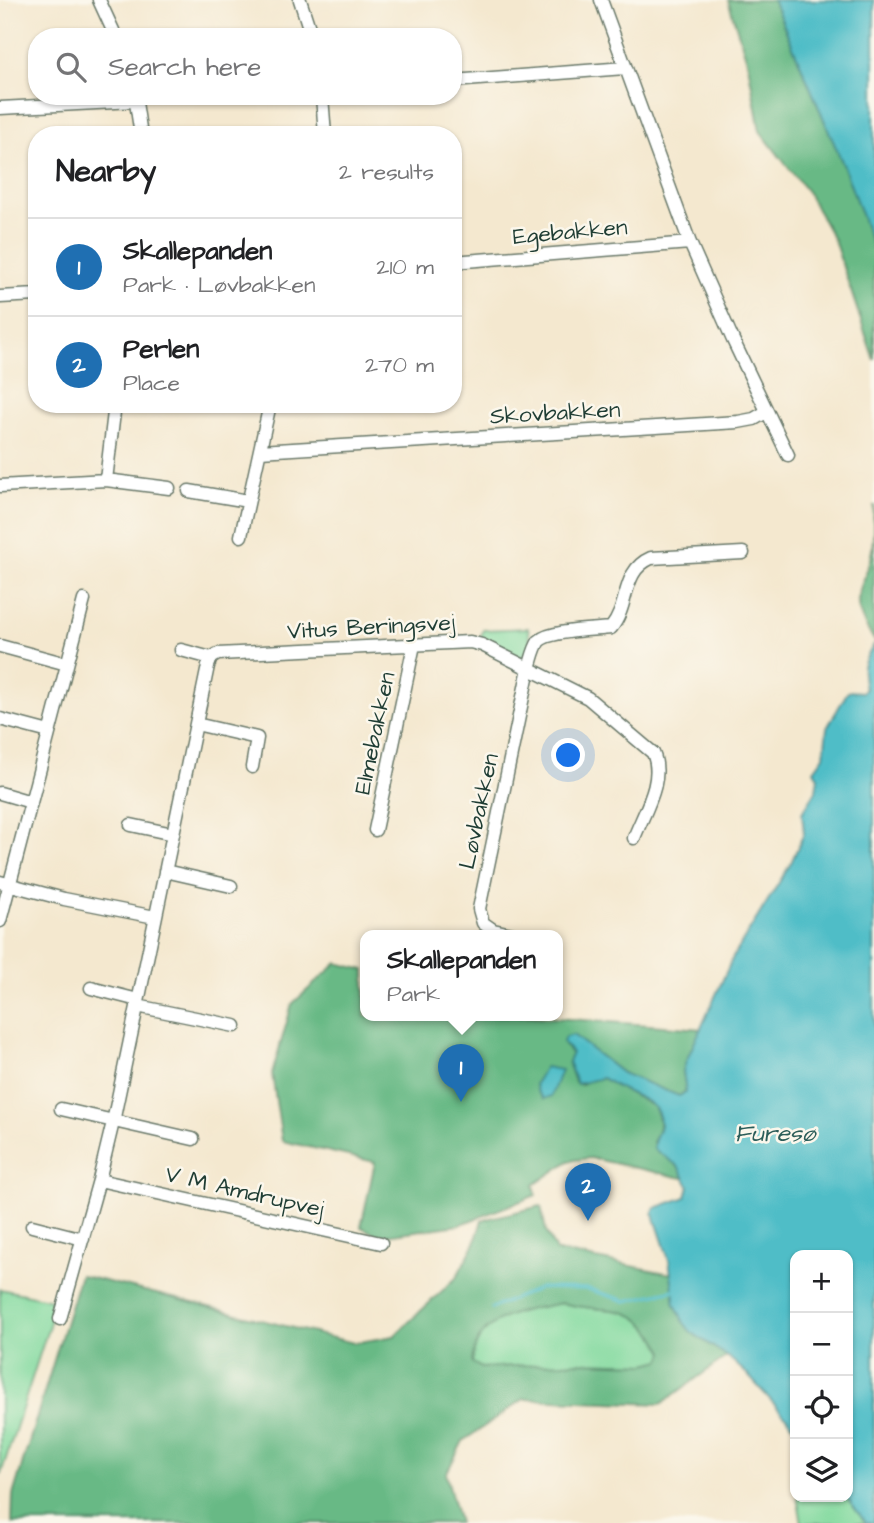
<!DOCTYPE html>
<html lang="en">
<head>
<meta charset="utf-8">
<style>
	:root { --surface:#fff; --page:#f6f6f6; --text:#202124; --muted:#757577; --line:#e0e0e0; --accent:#1f6fb2 }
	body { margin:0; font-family:"Architects Daughter",sans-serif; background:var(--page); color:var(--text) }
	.controls { position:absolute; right:21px; bottom:21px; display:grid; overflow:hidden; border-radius:14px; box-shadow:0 2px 5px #0004 }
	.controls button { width:63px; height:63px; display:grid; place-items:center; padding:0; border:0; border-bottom:2px solid var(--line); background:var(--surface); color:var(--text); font:35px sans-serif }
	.you { position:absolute; left:569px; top:756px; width:24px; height:24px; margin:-18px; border:5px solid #fff; border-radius:50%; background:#1a73e8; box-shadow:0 0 0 10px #1a73e833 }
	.badge { display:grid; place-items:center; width:46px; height:46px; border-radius:50%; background:var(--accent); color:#fff; font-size:23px; font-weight:700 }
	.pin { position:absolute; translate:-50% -58px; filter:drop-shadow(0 2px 4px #0008) }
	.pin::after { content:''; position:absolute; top:37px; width:24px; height:21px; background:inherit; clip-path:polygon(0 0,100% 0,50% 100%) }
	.popup { position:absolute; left:360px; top:930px; width:203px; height:91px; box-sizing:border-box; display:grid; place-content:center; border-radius:14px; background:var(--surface); filter:drop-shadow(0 2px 5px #0005); font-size:23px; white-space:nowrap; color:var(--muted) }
	.popup b { font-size:26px; color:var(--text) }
	.popup::after { content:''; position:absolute; left:50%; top:100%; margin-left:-14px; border:14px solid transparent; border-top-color:var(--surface) }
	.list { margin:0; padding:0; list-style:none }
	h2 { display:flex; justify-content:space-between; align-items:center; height:91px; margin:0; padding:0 28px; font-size:30px }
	h2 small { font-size:23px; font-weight:400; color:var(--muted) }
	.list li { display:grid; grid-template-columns:46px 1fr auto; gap:21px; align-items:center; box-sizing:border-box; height:98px; padding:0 28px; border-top:2px solid var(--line) }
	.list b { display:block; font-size:26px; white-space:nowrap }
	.list p { margin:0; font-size:23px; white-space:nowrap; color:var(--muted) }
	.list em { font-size:23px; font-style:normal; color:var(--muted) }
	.icon { flex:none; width:38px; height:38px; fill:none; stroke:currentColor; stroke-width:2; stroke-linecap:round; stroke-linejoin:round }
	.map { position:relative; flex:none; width:874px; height:1523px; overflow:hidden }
	.search { position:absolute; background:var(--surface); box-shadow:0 2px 5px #0004; left:28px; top:28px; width:434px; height:77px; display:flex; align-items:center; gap:18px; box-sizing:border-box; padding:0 24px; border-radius:28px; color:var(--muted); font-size:26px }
	.panel { position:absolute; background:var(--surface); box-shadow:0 2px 5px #0004; left:28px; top:126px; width:434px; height:287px; border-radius:28px }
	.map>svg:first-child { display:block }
	.green { fill:#81d99e; stroke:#508b69; stroke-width:2 }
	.forest { fill:#68b985; stroke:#447b5c; stroke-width:2; fill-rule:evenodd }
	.water { fill:#4fbdc7; stroke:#377d7e; stroke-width:2 }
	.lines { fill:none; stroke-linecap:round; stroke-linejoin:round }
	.stream { stroke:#4fbdc7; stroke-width:3.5 }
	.minor-casing { stroke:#6a796a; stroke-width:15 }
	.minor { stroke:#fff; stroke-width:12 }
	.labels { text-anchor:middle; stroke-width:5; stroke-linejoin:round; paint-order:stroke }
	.street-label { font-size:23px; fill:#1f3d34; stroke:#fbf7ec }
	.water-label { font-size:24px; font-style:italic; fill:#2b5d59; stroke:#fbf7ec }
</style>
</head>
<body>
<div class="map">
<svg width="874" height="1523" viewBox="0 0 874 1523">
	<rect width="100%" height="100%" fill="#fbf7ec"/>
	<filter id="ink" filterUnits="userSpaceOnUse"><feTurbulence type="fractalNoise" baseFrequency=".0143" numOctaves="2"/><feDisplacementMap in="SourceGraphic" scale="14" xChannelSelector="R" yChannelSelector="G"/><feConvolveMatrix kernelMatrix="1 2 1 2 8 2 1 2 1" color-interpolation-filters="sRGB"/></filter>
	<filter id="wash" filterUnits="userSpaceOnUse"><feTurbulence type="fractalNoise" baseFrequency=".00686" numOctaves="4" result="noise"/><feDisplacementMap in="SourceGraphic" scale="28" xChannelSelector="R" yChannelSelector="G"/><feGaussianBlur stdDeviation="1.57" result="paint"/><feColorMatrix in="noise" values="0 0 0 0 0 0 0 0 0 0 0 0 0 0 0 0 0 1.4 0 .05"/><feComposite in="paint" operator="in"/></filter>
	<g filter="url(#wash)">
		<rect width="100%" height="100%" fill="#f4e8cf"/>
		<!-- green -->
		<path class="green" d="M528 628 531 644 525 655 519 658 480 639 483 630Z
			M0 1289 57 1301 1 1474H0Z
			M562 1303C612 1316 635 1296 664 1352L662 1360 646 1364 578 1362 481 1368 472 1363C475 1315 524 1310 562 1303Z
			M797 1497H846L866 1523H802Z"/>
		<!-- forest -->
		<path class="forest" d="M728 0H773L843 164 874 250V360L834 240 808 193 760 131 748 64Z
			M874 505V640C844 594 864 595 872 550 874 536 873 520 874 505Z
			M337 963 365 970V1016H529L702 1029 686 1061 683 1071 686 1092 679 1096 622 1073 573 1035 564 1045 572 1054 568 1062 575 1082 581 1085 589 1080 602 1078 654 1107C662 1120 660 1130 653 1142L656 1151 673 1160 687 1179 590 1158 569 1161 534 1185 536 1195 459 1225 379 1236 361 1227 375 1162 282 1141 272 1074 292 1004Z
			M541 1206 546 1231 556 1251 672 1274 675 1304 691 1332 727 1356 661 1404 524 1399 463 1441 446 1474 459 1523H264L254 1520 247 1523H12L13 1495 80 1275 354 1343 394 1336 456 1278 475 1243 482 1220ZM562 1303C611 1316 635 1296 664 1352L661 1360 646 1364 578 1362 482 1368 472 1363C475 1316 524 1310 562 1303Z"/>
		<!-- water -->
		<path class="water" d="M773 0H874V250L843 164Z
			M874 644V1523H866L846 1497 848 1255H795V1427L746 1373 727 1356 691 1332 684 1323 675 1304 669 1260 653 1212 655 1208 686 1197 689 1186 678 1166 654 1149C652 1139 660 1133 660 1123 660 1102 636 1097 621 1089 614 1086 608 1081 602 1078L577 1084 568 1062 572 1053 563 1042 565 1037 573 1035 622 1073 679 1096 686 1093 683 1071 686 1061 733 957 791 863 804 833 802 813 816 791 818 777 814 770 824 756 827 728 847 693 850 691 862 692 865 690C861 663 861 668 874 644Z
			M545 1067 561 1070 551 1096 543 1099 537 1091 535 1084Z"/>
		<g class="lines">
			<!-- stream -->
			<path class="stream" d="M492 1308 540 1288 588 1289 626 1301 674 1290"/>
		</g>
	</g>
	<g filter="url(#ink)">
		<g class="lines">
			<defs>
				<path id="minor" d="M99 0 116 37
					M300 0 312 37
					M601 0 690 243 733 340 788 455
					M453 81 625 68
					M135 96 141 135
					M322 96 325 135
					M0 108 135 101
					M453 262 690 243
					M0 297 37 295
					M260 451 738 422 754 419 766 412
					M106 480 115 404
					M0 486 106 480 169 488
					M189 491 248 501
					M241 536 270 404
					M0 646 67 664
					M181 650 211 658
					M211 658 218 654 470 642 482 645 588 698 653 753C665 780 644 812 634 838
					M0 719 49 732
					M196 724 257 738 252 767
					M0 793 31 802
					M131 825 173 834
					M375 830 414 645
					M165 871 231 886
					M0 882 64 899 155 917
					M0 921 84 600
					M521 936 493 930 483 923 479 909 529 668C532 659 534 648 539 641 550 630 595 630 611 628 630 605 621 571 651 558L743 553
					M91 988 138 1000
					M137 1006 235 1026
					M61 1109 193 1139
					M99 1180 381 1243
					M32 1226 83 1239
					M60 1319 99 1180 113 1122 208 666 211 658"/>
			</defs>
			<!-- minor casing -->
			<use href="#minor" class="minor-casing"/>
			<!-- minor -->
			<use href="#minor" class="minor"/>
		</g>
	</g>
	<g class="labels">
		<!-- street labels -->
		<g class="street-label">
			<text transform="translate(570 231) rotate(-5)" y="8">Egebakken</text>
			<text transform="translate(555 412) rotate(-3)" y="8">Skovbakken</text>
			<text transform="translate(371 626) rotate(-3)" y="8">Vitus Beringsvej</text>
			<text transform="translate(374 733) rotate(-78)" y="8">Elmebakken</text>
			<text transform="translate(478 811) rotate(-78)" y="8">Løvbakken</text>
			<text transform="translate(245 1191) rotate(13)" y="8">V M Amdrupvej</text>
		</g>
		<!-- water labels -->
		<g class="water-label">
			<text x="775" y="1141">Furesø</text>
		</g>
	</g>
</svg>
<div class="controls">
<button>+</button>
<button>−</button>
<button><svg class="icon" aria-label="locate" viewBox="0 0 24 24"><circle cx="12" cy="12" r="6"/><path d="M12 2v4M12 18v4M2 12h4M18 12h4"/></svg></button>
<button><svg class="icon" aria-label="layers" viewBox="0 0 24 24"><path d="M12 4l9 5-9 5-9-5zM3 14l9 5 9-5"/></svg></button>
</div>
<div class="you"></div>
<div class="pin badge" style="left:461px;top:1102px">1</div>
<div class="popup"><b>Skallepanden</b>Park</div>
<div class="pin badge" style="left:588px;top:1221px">2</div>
<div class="search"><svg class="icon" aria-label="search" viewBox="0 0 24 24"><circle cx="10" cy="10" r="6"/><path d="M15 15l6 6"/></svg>Search here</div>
<section class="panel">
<h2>Nearby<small>2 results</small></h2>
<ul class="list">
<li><span class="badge">1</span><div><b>Skallepanden</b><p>Park · Løvbakken</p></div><em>210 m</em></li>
<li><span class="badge">2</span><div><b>Perlen</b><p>Place</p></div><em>270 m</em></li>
</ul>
</section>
</div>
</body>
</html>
